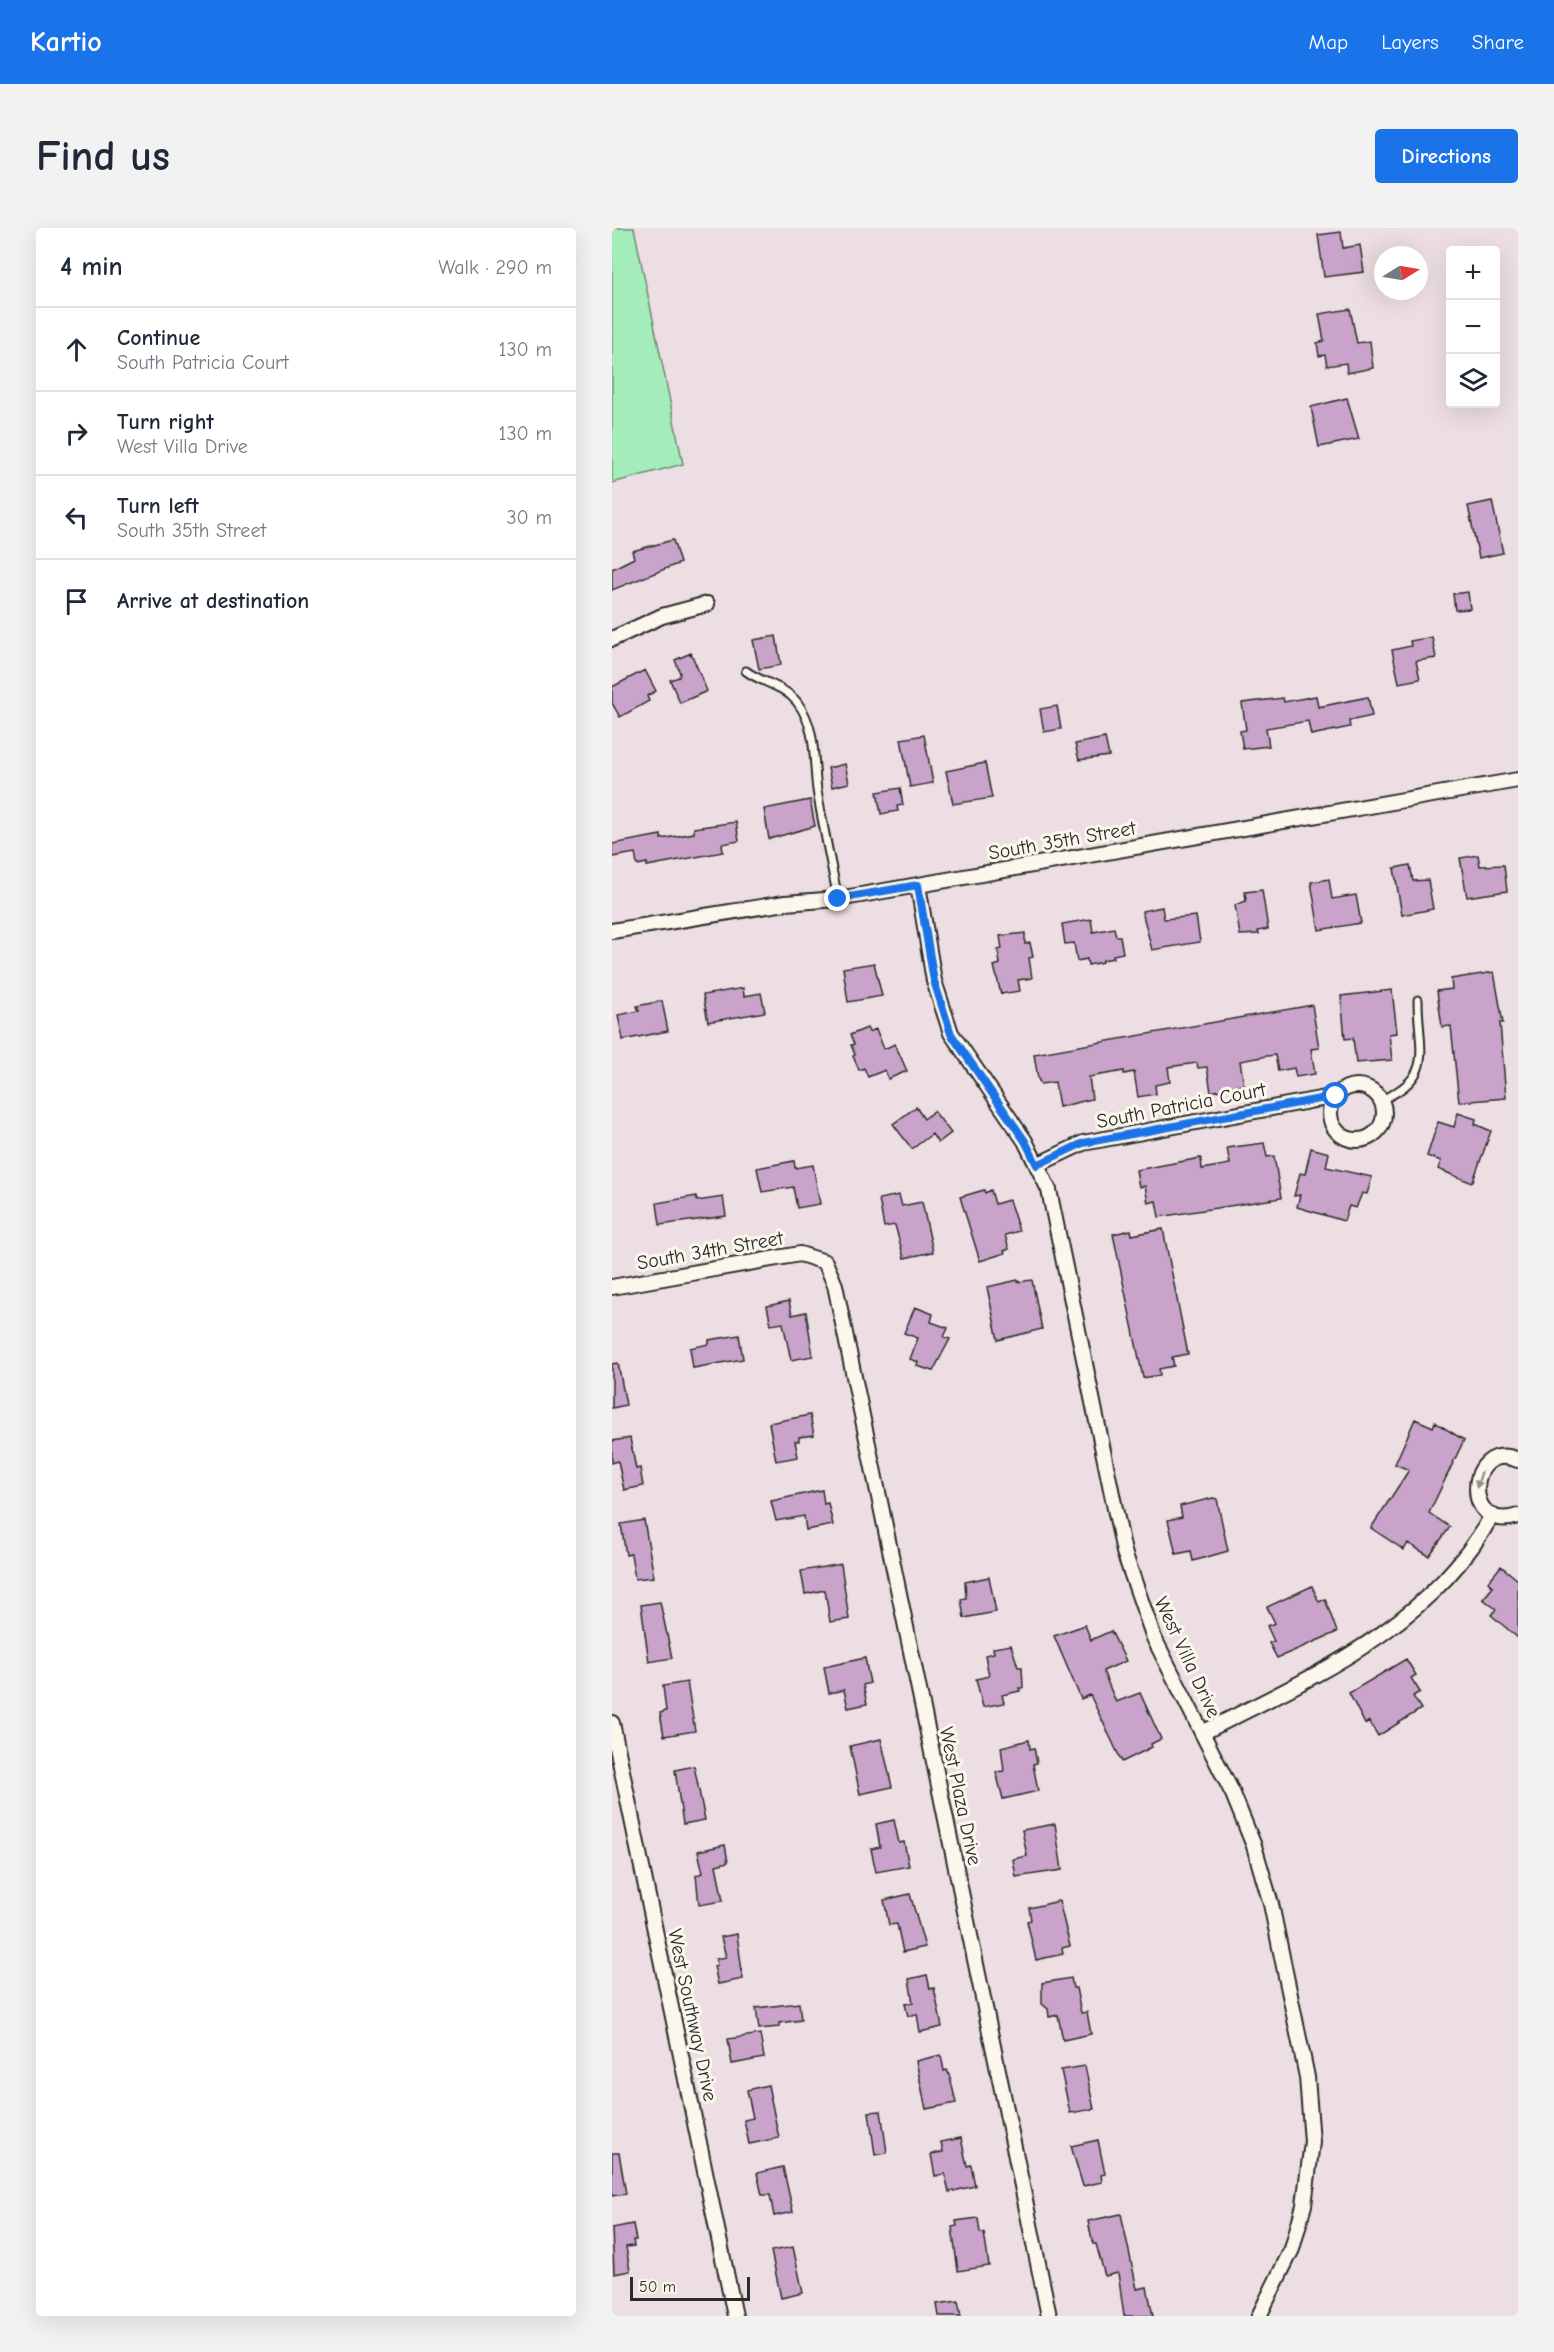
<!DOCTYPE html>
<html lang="en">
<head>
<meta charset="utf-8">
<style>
	:root { --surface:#fff; --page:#f2f2f3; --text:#1f2937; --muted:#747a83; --line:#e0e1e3; --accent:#1a73e8 }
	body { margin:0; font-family:"Comic Neue",sans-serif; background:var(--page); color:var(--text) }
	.controls { position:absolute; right:18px; top:18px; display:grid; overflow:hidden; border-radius:6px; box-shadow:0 6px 24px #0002 }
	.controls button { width:54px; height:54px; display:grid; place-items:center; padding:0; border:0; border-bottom:2px solid var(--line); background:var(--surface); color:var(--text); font:30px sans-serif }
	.compass { position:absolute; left:762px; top:18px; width:54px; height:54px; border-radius:50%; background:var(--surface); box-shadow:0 6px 24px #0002; rotate:79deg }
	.scale { position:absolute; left:18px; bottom:15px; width:120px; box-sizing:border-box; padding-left:6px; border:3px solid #2b2b2b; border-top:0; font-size:16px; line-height:21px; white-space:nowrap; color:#2b2b2b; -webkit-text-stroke:4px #fbf7ec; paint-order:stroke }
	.stop { position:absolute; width:18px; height:18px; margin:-14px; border:4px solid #1a73e8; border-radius:50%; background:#fff }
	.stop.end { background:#1a73e8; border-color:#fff; box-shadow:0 2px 6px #0008 }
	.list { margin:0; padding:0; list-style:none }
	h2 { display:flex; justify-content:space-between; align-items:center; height:78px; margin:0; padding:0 24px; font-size:26px }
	h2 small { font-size:20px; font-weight:400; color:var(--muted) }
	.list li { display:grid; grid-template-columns:39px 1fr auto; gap:18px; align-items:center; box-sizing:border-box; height:84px; padding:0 24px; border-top:2px solid var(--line) }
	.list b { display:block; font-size:22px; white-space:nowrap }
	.list p { margin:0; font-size:20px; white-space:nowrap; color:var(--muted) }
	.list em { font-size:20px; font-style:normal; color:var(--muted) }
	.icon { flex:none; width:33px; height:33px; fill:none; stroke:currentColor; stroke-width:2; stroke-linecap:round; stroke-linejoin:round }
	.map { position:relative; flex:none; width:906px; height:2088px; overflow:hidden; border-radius:6px }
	header { display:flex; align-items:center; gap:36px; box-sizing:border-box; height:84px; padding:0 30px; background:var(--accent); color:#fff }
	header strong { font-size:28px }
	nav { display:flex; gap:33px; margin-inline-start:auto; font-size:21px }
	.intro { display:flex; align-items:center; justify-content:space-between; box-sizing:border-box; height:144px; padding:0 36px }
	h1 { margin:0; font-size:42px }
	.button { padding:15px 27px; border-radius:6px; background:var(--accent); color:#fff; font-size:21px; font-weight:700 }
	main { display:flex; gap:36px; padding:0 36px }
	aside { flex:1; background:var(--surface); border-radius:6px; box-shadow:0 6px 24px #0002 }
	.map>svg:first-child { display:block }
	.green { fill:#a4ecba; stroke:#688c72; stroke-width:1.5 }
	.building { fill:#c9a3ca; stroke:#2b2b2b; stroke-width:1.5 }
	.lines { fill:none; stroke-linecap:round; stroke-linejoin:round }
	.lane-casing { stroke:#2b2b2b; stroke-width:11 }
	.street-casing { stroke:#2b2b2b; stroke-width:18 }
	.lane { stroke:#fbf7ec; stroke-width:7 }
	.street { stroke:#fbf7ec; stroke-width:14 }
	.oneway { fill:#93918c }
	.route { stroke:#1a73e8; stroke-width:8 }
	.labels { text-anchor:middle; stroke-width:6; stroke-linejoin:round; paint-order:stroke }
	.street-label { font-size:20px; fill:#2b2b2b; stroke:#fbf7ec }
</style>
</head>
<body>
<header>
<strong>Kartio</strong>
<nav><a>Map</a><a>Layers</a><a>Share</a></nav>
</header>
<div class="intro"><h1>Find us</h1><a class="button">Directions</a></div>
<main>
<aside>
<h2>4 min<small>Walk · 290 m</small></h2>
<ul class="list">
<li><svg class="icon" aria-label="ahead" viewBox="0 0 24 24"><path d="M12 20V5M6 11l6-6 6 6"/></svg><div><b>Continue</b><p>South Patricia Court</p></div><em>130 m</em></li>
<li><svg class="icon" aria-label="right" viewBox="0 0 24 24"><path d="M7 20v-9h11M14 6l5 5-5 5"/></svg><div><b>Turn right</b><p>West Villa Drive</p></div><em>130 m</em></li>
<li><svg class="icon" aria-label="left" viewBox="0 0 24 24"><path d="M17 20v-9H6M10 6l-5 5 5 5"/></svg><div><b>Turn left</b><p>South 35th Street</p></div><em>30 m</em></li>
<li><svg class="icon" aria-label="arrive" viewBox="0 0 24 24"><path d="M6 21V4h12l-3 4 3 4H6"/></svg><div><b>Arrive at destination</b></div></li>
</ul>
</aside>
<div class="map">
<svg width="906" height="2088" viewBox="0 0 906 2088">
	<rect width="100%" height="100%" fill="#ecdee2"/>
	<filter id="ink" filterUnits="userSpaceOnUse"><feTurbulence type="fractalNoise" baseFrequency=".0167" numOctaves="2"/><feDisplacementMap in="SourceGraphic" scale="12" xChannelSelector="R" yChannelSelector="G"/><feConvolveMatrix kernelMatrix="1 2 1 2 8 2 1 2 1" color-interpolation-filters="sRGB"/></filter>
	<g filter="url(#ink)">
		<!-- green -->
		<path class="green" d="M0 0H22L71 236 0 255Z"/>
		<!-- building -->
		<path class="building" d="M729 4 731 20 748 17 752 44 712 49 706 7Z
			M738 81 745 115 758 113 761 140 735 145 734 135 715 138 713 127 707 128 705 115 712 113 707 86Z
			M735 170 747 211 707 219 699 179Z
			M880 273 891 325 867 330 856 278Z
			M61 312 68 335 0 362V341L22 330 20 323Z
			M856 364 858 381 843 382 841 366Z
			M164 408 169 437 147 441 141 412Z
			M820 409 824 430 804 433 808 451 787 455 780 422 799 418 798 413Z
			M79 425 95 463 68 475 58 452 67 449 68 445 63 432Z
			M33 442 44 463 35 468 37 473 8 489 0 475V459Z
			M704 468 706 479 756 469 760 488 737 493 738 499 699 507 696 493 654 500 657 518 631 521 628 503 634 502 630 475 671 470 672 474Z
			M445 478 449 501 432 504 428 481Z
			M312 507 321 555 298 559 289 511Z
			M493 510 497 528 467 532 463 516Z
			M373 535 380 570 341 576 334 543Z
			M233 536 237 555 220 559 216 540Z
			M288 560 291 577 285 578 286 583 269 586 265 564Z
			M198 572 203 598 157 611 152 581Z
			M124 594 127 613 110 616 111 624 35 638V635L25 637 23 625 0 629V616L49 607V611L82 605V600Z
			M866 627 868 638 892 637 895 663 855 669 848 630Z
			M798 637 801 653 816 652 821 681 790 687 782 640Z
			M717 651 720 671 744 667 749 695 707 702 699 654Z
			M650 662 656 701 646 703 647 706 628 707 623 677 634 673 633 664Z
			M550 679 552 691 584 688 588 714 540 722 530 683Z
			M479 691 481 704 502 700 504 708H508L511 725 501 727 502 730 491 732V734L476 737 475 731 465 733 462 715 453 716 450 696Z
			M413 705V716L418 715 421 729 417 730 420 750 406 752 408 763 389 766 382 738 388 736 386 722 390 721 388 708Z
			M262 735 270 768 236 774 231 740Z
			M882 744 891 795H888L894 870 847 874 839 798 830 799 825 763 840 761 839 751Z
			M131 760 132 768 149 765 153 784 96 794 91 767Z
			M780 762 785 805 777 806 780 832 744 835 741 810 733 811 729 768Z
			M50 773 56 803 11 812 6 787 27 783 25 778Z
			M700 777 707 820 699 821 703 846 684 849 682 840 666 843 663 827 655 828 628 833 632 857 599 864 595 839 586 840 585 835 556 839 558 854 543 857 544 866 526 869 522 844 512 846V843L477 849 480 871 447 879 443 854 429 856 426 851 422 826Z
			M255 800 257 804 264 801 272 821 283 816 295 843 276 851 273 842 256 849 252 840 247 842 241 828 243 827 239 817 242 816 238 807Z
			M304 879 312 891 322 883 339 905 326 915 320 906 300 921 281 896Z
			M846 885 864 891 863 896 879 903 861 953 858 954 826 941 829 933 815 928 826 894 842 899Z
			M652 915 655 929 662 928 669 970 547 989 544 973 536 975 533 958 527 959 524 942 589 930 590 941 618 936 615 920Z
			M699 920 717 925 714 939 760 949 755 966 750 965 744 980 737 978 732 993 685 979 688 967 682 968 688 945 693 946Z
			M182 933 183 940 201 937 208 976 185 980 181 959 150 964 145 940Z
			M372 962 373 965 379 962 383 976 397 972 407 1003 393 1007 397 1021 392 1023 393 1025 368 1033 348 969Z
			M287 967 290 978 310 974 321 1024 292 1030 283 997 272 999 267 971Z
			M84 968 85 973 111 969 114 988 48 997 45 975Z
			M551 1001 576 1126 560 1129 562 1138 547 1141 548 1147 531 1150 501 1006 519 1002 520 1007Z
			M406 1052V1054L420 1052 430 1101 386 1112 375 1059Z
			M177 1073 180 1087 194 1084 201 1128 179 1132 171 1095 159 1097 155 1078Z
			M303 1079 321 1086 319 1094 336 1100 332 1109 338 1111 321 1143 305 1138 306 1134 298 1131 306 1110 292 1105Z
			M127 1107 131 1131 81 1140 78 1120 97 1116V1112Z
			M6 1135 14 1177 0 1180V1136Z
			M198 1187 202 1207 187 1209V1213H183L186 1229 164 1233 157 1195Z
			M803 1191 821 1199 823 1194 852 1212 817 1285 838 1299 817 1328 796 1315 792 1322 759 1300 797 1242 783 1236Z
			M18 1210 24 1241 28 1240 31 1258 12 1262 6 1233 0 1235V1213Z
			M210 1262 212 1276 216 1275 221 1297 194 1302 192 1288 164 1293 159 1273Z
			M601 1270 605 1271 616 1323 581 1333 579 1323 564 1326 556 1292 570 1289 568 1278Z
			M32 1292 42 1349 23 1351 19 1326 14 1327 9 1296Z
			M229 1336 237 1391 218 1394 213 1362 193 1366 189 1343Z
			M889 1338 906 1352V1410L879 1387 884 1381 871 1371 881 1359 876 1354Z
			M377 1349 384 1384 352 1390 349 1371 354 1370 353 1354Z
			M700 1358 707 1374 713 1371 725 1404 665 1430 657 1415 662 1413 655 1398 663 1395 655 1379Z
			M48 1374 60 1430 37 1434 29 1377Z
			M473 1397 479 1412 499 1403 514 1433 491 1443 504 1474 528 1465 549 1511 539 1516 540 1519 510 1534 478 1467 469 1471 442 1408Z
			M399 1417 406 1439H410L411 1460H407L408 1463 390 1467 392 1475 371 1479 364 1451 377 1448 373 1427 382 1425 381 1420Z
			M253 1430 258 1455 251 1457 255 1476 236 1480 232 1462 217 1465 212 1439Z
			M794 1431 804 1447 799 1450 808 1464 801 1468 809 1481 766 1508 757 1493 753 1496 737 1465Z
			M75 1454 83 1503 52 1508 48 1485 54 1483 51 1458Z
			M269 1511 280 1559 248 1566 238 1518Z
			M417 1512 418 1521 422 1520 425 1535 421 1536 426 1563 391 1571 384 1544 392 1543 389 1519Z
			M82 1538 93 1592 71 1596 63 1542Z
			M282 1592 287 1615 292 1614 297 1638 264 1644 259 1621 268 1619 264 1596Z
			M443 1596 450 1642 404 1649 401 1631 415 1628 410 1602Z
			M113 1617 116 1634 104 1637 111 1673 87 1677 84 1647 91 1645 86 1623Z
			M298 1666 313 1719 291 1724 285 1696 277 1697 272 1672Z
			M447 1673 458 1718 450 1720 451 1726 424 1732 415 1693 419 1692 417 1680Z
			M125 1706 131 1751 106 1756 102 1738 105 1737 104 1731 114 1729 109 1709Z
			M315 1747 318 1761 322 1760 330 1799 308 1804 305 1786 296 1788 293 1776 301 1775 297 1751Z
			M459 1750 461 1760H464L469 1785 475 1784 479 1806 451 1812 446 1787 437 1789 436 1781 430 1776V1755Z
			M187 1775 189 1792 167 1795V1799L147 1801 144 1780Z
			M148 1806 152 1830 120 1836 116 1811Z
			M329 1827 332 1843 335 1842 338 1849 344 1875 314 1881 304 1833Z
			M473 1838 482 1881 458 1885 449 1842Z
			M156 1857 167 1910 137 1916 132 1892 141 1890 135 1862Z
			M269 1883 275 1925 263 1927 257 1884Z
			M349 1910 355 1938 359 1937 363 1958 337 1964 333 1946 323 1948 319 1926 331 1924 329 1914Z
			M486 1912 493 1946 489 1947 490 1954 471 1958 459 1918Z
			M0 1925H7L14 1966 0 1968Z
			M171 1939 181 1984 162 1988 158 1967H150L145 1945Z
			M509 1986 525 2061 535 2059 541 2088H512L506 2045 493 2048 484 2016H481L476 1993Z
			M366 1990 368 2005H372L377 2038 346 2043 340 1999 345 1998 344 1993Z
			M21 1996 24 2012H21L22 2018 14 2019 18 2043 2 2046 0 2000Z
			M181 2019 191 2065 169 2070 159 2023Z
			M346 2073 349 2088H327L325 2076Z"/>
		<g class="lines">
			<defs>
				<path id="lane" d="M134 443C150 455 171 457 185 474 205 500 201 532 205 562 211 599 219 635 226 671
					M769 872C824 848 806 823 806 772"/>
				<path id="street" d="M0 411 50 388 95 376
					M306 657 322 753 339 805 413 913 437 962 512 1324 542 1410 621 1566 642 1618 659 1676 695 1849 700 1914 692 1977 680 2021 647 2088
					M0 703 173 675 226 671 906 552
					M718 885a27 27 0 1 1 54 0a27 27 0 1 1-54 0Z
					M425 937 471 915 724 868
					M0 1059 188 1026 213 1034 223 1057 437 2088
					M906 1232C855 1210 848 1307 906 1288
					M0 1495 123 2088
					M590 1505C698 1450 819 1399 880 1287"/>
			</defs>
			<!-- lane casing -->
			<use href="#lane" class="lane-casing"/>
			<!-- street casing -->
			<use href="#street" class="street-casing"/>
			<!-- lane -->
			<use href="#lane" class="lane"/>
			<!-- street -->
			<use href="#street" class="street"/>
		</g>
		<!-- one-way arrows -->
		<defs><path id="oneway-solid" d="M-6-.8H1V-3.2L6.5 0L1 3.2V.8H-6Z" transform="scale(1.5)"/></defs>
		<use class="oneway" href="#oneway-solid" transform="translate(867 1252) rotate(107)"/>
	</g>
	<g class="lines" filter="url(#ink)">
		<!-- route -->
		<path class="route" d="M226 671 306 657 322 753 339 806 413 913 425 937 471 915 724 868"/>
	</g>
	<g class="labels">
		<!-- street labels -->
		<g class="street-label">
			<text transform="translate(450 612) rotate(-10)" y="7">South 35th Street</text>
			<text transform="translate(569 877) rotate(-11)" y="7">South Patricia Court</text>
			<text transform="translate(98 1022) rotate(-10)" y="7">South 34th Street</text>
			<text transform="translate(576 1429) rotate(65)" y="7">West Villa Drive</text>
			<text transform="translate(349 1568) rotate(78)" y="7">West Plaza Drive</text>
			<text transform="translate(81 1787) rotate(78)" y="7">West Southway Drive</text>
		</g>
	</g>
</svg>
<div class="controls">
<button>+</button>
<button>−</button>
<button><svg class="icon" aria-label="layers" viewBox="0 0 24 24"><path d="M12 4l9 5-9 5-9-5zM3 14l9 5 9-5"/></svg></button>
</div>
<svg class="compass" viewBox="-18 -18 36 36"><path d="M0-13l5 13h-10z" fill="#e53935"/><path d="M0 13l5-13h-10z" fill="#747a83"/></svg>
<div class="scale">50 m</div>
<div class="stop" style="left:724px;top:868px"></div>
<div class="stop end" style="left:226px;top:671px"></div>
</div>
</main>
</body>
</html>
